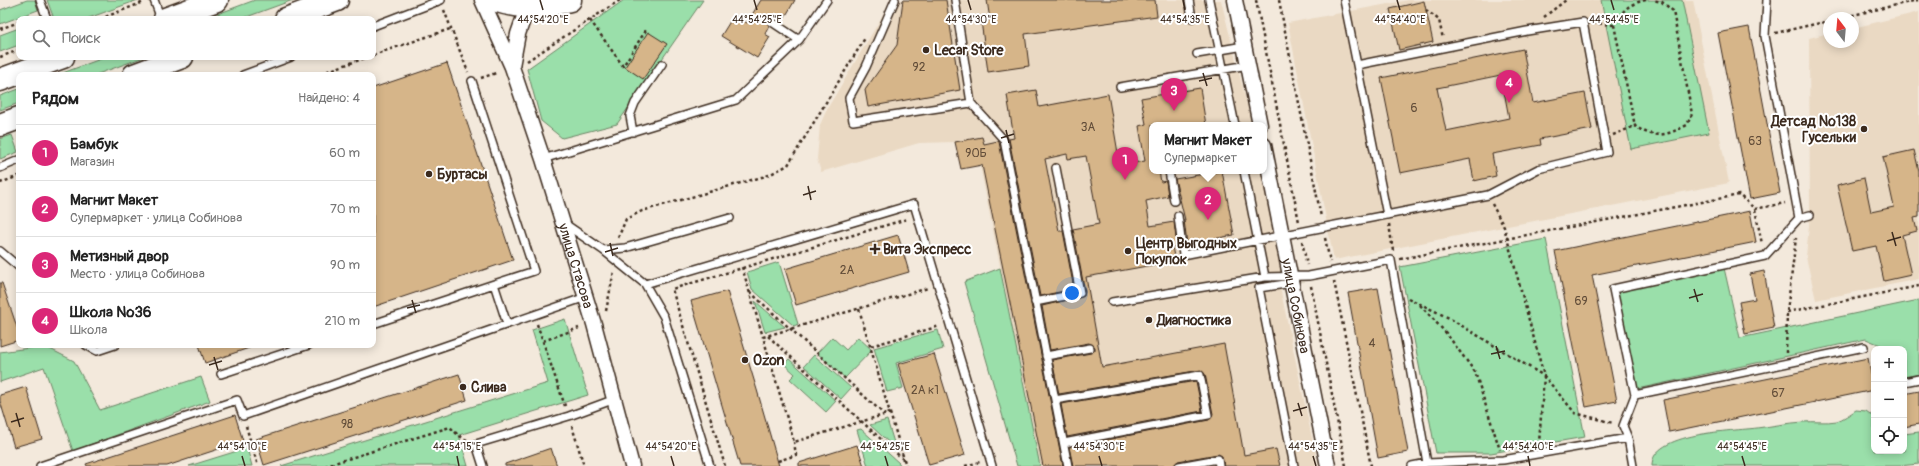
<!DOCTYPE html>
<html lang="ru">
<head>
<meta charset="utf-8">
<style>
	:root { --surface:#fff; --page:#f2f2f2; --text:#222; --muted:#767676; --line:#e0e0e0; --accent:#db2777 }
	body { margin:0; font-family:Pangolin,sans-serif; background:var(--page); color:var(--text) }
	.controls { position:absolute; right:12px; bottom:12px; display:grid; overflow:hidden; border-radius:8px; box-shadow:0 2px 10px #0003 }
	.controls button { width:36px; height:36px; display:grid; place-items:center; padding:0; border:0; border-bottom:1px solid var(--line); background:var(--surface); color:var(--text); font:20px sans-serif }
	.compass { position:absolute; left:1823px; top:12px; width:36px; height:36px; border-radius:50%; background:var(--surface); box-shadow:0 2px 10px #0003; rotate:344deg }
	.you { position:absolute; left:1072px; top:293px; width:14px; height:14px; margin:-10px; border:3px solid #fff; border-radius:50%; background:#1a73e8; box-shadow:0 0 0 6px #1a73e833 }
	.badge { display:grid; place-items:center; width:26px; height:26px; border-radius:50%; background:var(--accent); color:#fff; font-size:13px; font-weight:700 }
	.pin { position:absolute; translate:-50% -33px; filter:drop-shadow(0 1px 2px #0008) }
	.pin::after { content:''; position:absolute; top:21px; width:14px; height:12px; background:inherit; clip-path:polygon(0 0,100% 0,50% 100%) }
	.popup { position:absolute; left:1149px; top:122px; width:118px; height:52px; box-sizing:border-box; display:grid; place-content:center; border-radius:8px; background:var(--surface); filter:drop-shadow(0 1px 3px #0005); font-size:13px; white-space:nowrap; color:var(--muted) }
	.popup b { font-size:15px; color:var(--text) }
	.popup::after { content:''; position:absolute; left:50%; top:100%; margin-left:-8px; border:8px solid transparent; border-top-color:var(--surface) }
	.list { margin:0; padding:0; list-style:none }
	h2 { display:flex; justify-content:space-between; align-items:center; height:52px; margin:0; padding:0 16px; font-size:17px }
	h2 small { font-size:13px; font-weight:400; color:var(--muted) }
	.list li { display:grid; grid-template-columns:26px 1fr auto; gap:12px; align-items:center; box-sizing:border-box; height:56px; padding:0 16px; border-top:1px solid var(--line) }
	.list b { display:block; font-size:15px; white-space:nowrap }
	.list p { margin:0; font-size:13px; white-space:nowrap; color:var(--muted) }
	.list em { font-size:13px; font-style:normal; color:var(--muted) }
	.icon { flex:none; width:22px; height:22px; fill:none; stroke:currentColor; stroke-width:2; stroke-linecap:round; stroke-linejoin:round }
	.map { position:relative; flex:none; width:1919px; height:466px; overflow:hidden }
	.search { position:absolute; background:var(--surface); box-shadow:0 2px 10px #0003; left:16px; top:16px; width:360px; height:44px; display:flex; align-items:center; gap:10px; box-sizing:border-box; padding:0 14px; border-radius:8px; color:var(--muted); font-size:15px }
	.panel { position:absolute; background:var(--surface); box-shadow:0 2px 10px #0003; left:16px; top:72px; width:360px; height:276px; border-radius:8px }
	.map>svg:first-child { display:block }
	.built { fill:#ead9c3 }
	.green { fill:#9adfaa; stroke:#6a8464 }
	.building { fill:#d6b589; stroke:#3b2a1e; fill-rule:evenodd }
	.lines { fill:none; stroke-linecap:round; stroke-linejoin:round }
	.lane-casing { stroke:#3b2a1e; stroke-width:10 }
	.street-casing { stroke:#3b2a1e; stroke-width:17 }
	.primary-casing { stroke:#3b2a1e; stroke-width:25 }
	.path { stroke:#3b2a1e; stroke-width:2.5; stroke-dasharray:3 3; stroke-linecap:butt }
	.lane { stroke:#fff; stroke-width:7 }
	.street { stroke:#fff; stroke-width:14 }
	.primary { stroke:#fff; stroke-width:22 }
	.ticks { fill:none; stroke:#3b2a1e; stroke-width:1.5 }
	.poi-dot { fill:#3b2a1e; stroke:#fff; stroke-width:1.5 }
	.labels { text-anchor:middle; stroke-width:4; stroke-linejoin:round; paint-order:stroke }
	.number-label { font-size:12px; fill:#624d39 }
	.poi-label { font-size:14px; font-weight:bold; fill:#3b2a1e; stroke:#fff; text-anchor:start }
	.street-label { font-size:14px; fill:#3b2a1e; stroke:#fff }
	.ticks-label { font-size:10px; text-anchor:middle; fill:#3b2a1e; stroke:#fff; stroke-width:4; stroke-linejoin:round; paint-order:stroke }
</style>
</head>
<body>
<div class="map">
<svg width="1919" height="466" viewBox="0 0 1919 466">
	<rect width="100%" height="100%" fill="#f3e9dc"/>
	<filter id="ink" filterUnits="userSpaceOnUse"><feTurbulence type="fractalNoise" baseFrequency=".025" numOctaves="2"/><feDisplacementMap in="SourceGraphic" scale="8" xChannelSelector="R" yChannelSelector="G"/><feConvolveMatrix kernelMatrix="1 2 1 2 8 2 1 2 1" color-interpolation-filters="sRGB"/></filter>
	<g filter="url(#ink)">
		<!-- built -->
		<path class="built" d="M892 0H1221L1252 125H1152V171H1262L1281 262V292L1318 466H1040L980 166 997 161 993 142 984 144 982 137 955 142 919 143 821 172 817 159 820 125 827 109Z
			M1409 0H1693L1729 183 1334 260 1288 23Z
			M1919 12V279L1816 300 1806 257 1810 215 1809 38 1829 33V42H1853V28Z"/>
		<!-- green -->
		<path class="green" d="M27 0H35L38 10 0 24V10Z
			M47 0H138L86 19H54Z
			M255 0H293L241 19H204Z
			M624 0H703L617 124 562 138 541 121 527 69Z
			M1601 0H1682L1709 133 1631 149Z
			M19 28V45L0 52V35Z
			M106 57H144L95 75H57Z
			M19 89V103L0 110V96Z
			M12 135 18 152 0 159V139Z
			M1546 239 1585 437 1491 453H1436L1400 267Z
			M779 262 798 324 794 326 752 289 747 272Z
			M1000 268 1040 466H1017L964 282Z
			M1724 268 1740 338 1919 300V374L1904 377V349H1890L1866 339 1637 389 1616 292Z
			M755 301 785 327 765 332Z
			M565 319 588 395 459 435 468 466H281L548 383 532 330Z
			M938 330 943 349 896 363 903 388 887 392 874 348Z
			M832 337 846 350 858 337 872 350 845 378 817 353Z
			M44 346 74 361 100 410 201 377 210 401 73 451 44 367 0 382V352Z
			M814 355 851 388 841 399 804 366Z
			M789 359 836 401 826 412 790 379 795 374 784 364Z
			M1856 410 1866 411 1874 417V451H1904V434L1919 432V464L1899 466H1652C1651 432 1734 431 1757 428 1773 426 1788 423 1803 422 1814 421 1826 423 1837 421 1843 419 1850 414 1856 410Z
			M887 420 896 449 870 425Z
			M861 429 899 463 900 466H868L857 430Z
			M247 448 252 466H189Z"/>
		<!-- building -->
		<path class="building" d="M761 0H795L784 19 777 14 775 18 768 19 767 22 769 26 765 34 770 37 757 58 721 36 734 15 747 23Z
			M903 0H946L960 90 868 107 865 90 897 45Z
			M987 0H1155L1157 16 1025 34 1029 66 988 72 981 21 990 20Z
			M1424 1 1433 42 1399 50 1390 9Z
			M1749 27 1780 193 1750 199 1718 33Z
			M648 32 667 44 643 79 625 67Z
			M1523 49 1533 103 1585 93 1592 129 1540 139 1541 145 1492 154 1496 176 1474 181 1470 159 1400 173 1381 78ZM1501 75 1509 118 1446 131 1437 88Z
			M447 63 513 260 373 307V88Z
			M1200 88 1206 125H1152V171H1159L1161 182 1166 181 1168 196 1146 201 1150 226 1174 222 1177 246 1172 247 1175 261 1086 277 1102 367 1224 344 1244 455 1276 449 1280 466H1224L1222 456 1218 454 1178 461 1174 466H1073L1069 447 1209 420 1213 414 1205 374 1201 370 1059 394 1052 360 1091 353 1095 350V347L1089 343 1050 350 1042 306 1084 296 1085 292 1073 229 1099 224 1086 156 1068 159 1067 154 1045 159 1059 231H1063L1074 289 1040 296 1009 139 1014 138 1007 95 1036 90 1039 107 1108 94 1120 165 1145 161 1139 126 1146 124 1141 98Z
			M982 137 984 144 998 141 999 142 1063 466H1043L982 165 961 169 955 142Z
			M1914 150 1919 171V217L1914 218 1917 231 1902 235 1911 275 1884 281 1876 246 1852 251 1837 185 1864 178 1871 212 1894 207 1883 157Z
			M1222 171 1234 235 1187 244 1184 220H1185L1175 179Z
			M1750 211 1756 242 1592 275 1617 401 1586 407 1555 251Z
			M898 235 909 272 796 305 785 269Z
			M1764 271 1774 328 1745 334 1739 302 1755 299 1750 274Z
			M0 283H2L19 333V340L0 346Z
			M1378 288 1408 452 1378 458 1348 293Z
			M727 291 757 390 779 466H740L691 301Z
			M199 345H251L252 347 205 363Z
			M934 354 965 455 929 465 898 364Z
			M1868 358 1874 390 1669 432 1663 400Z
			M459 374 467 400 264 465 256 439Z
			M1196 381 1202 411 1067 437 1061 404Z
			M26 387 42 439 14 447 0 401V395Z
			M1919 391V424L1904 427V394Z
			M235 415 243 441 167 466H87L86 464Z
			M857 445 864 466H799V463Z
			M551 448 557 466H505V464Z"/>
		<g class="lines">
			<defs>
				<path id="lane" d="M40 0 47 19
					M154 0 161 19
					M895 0 866 67 849 98 853 121 971 103
					M955 0 971 103 1004 140 1068 466
					M1189 0 1192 18
					M1209 0 1235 125
					M1344 0 1387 215
					M772 22 799 40
					M373 26 441 0
					M1197 54 1244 46
					M243 75 291 57
					M472 81 534 271 494 284 507 324
					M1120 87 1248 65
					M633 132 630 116 635 103 662 64
					M543 159 736 100 799 40 827 0
					M0 168 19 160
					M1169 171 1174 201
					M1244 171 1265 277
					M1178 216 1183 255 1488 195 1538 169 1607 152 1583 22 1527 31 1357 65
					M1799 218 1810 215
					M565 224 603 250 645 284 664 317 710 466
					M603 250 625 248 730 218
					M0 251 19 267
					M1292 283 1259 288 1294 466
					M645 284 914 204 992 466
					M1035 302 1080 293 1056 168
					M1112 302 1265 277 1309 276 1391 260 1427 463
					M373 324 494 284
					M86 345 97 351 115 345
					M1046 356 1090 348
					M221 374 309 345
					M1904 382 1919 379
					M1635 395 1864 347
					M1055 400 1200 375 1208 415 1064 443
					M1628 438 1633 466
					M40 466 237 400 243 416 586 297
					M483 466 476 444 569 416 615 399
					M1179 466 1218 459 1219 466
					M1412 466 1427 463 1503 460 1628 438 1623 426 1635 395 1613 289 1765 256 1799 218 1765 36 1767 0"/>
				<g id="street">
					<path id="s1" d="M482 0 512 67 543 159 594 324 632 466"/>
					<path d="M1235 0 1260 125"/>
					<path d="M512 66 518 34 527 8"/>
					<path id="s2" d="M1264 145 1328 466"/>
				</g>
				<path id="primary" d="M494 0C521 9 543 8 570 0
					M165 19 217 0
					M286 19 337 0
					M134 75 182 57
					M0 80 63 57
					M0 125 19 118"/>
			</defs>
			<!-- lane casing -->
			<use href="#lane" class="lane-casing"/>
			<!-- street casing -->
			<use href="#street" class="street-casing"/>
			<!-- primary casing -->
			<use href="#primary" class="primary-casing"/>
			<!-- path -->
			<path class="path" d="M1256 0 1299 222
				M1279 0 1321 217
				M1646 0C1628 4 1624 9 1614 25L1635 126C1654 140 1668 135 1687 125L1692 114 1673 11 1662 2 1653 0
				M444 10 468 72
				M1426 10 1439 20 1443 39
				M1544 17 1566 0
				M1840 18 1918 0
				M28 19 35 17
				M100 19 144 2
				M590 20 623 66 646 30
				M1593 23 1614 25
				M0 29 19 22
				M1775 33 1829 21
				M373 55 450 29
				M0 57 19 50
				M527 61 620 0
				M316 75 368 57
				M481 78 496 73
				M1613 135 1635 126
				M0 183 19 176
				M1492 204 1504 227 1544 376 1539 443
				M1755 209 1762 244
				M1389 224 1393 251
				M618 238 626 219 642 211 769 175 788 165 865 38
				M1325 238 1330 262
				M1302 241 1307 265
				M1400 259 1739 195 1755 209 1785 203
				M742 267 763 337
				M1334 281 1371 466
				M1311 286 1346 466
				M750 292 885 415
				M1408 298 1449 318 1544 376 1575 413 1613 423
				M1420 305 1446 333 1475 372 1500 450
				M859 309 890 413 794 442 763 337 928 288
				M606 311 614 271
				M1787 312 1919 286
				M537 324 565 406
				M768 336 905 461
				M543 341 579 328
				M871 346 940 326
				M1786 353 1787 312 1796 238
				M890 413 906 466
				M246 426 258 466
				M572 426 584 466
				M778 461 796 455 794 442
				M325 466 450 427 458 435 467 440
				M725 466 672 289 907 219
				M965 466 980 462"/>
			<!-- lane -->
			<use href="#lane" class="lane"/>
			<!-- street -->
			<use href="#street" class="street"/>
			<!-- primary -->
			<use href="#primary" class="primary"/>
		</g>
	</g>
	<!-- ticks -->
	<path class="ticks" d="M540 0 543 10M754 0 757 10M968 0 971 10M1183 0 1185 10M1397 0 1400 10M1611 0 1614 10M1203 73 1207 86M1199 81 1212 78M1006 130 1009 143M1001 138 1014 134M808 186 811 200M803 195 816 191M1892 232 1896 246M1887 241 1901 237M610 243 613 256M605 252 618 248M1694 289 1698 302M1689 298 1703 294M412 300 416 313M407 308 420 305M1496 346 1500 359M1491 354 1505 351M214 357 218 370M209 365 222 361M1298 403 1302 416M1293 411 1307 407M16 413 20 427M11 422 24 418M242 456 245 466M457 456 459 466M671 456 674 466M885 456 888 466M1099 456 1102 466M1313 456 1316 466M1528 456 1530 466M1742 456 1745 466"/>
	<!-- markers -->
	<g class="poi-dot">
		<circle cx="926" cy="50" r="4"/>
		<circle cx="1864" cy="129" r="4"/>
		<circle cx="429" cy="174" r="4"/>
		<path d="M873 243h4v4h4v4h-4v4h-4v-4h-4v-4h4z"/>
		<circle cx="1128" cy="251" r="4"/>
		<circle cx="1149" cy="320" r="4"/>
		<circle cx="745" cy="360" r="4"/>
		<circle cx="463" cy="387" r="4"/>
	</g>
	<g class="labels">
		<!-- number labels -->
		<g class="number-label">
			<text x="919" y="71">92</text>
			<text x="1414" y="112">6</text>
			<text x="1088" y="131">3А</text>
			<text x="1755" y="145">63</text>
			<text x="976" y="157">90Б</text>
			<text x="847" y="274">2А</text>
			<text x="1581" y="305">69</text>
			<text x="1372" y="347">4</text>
			<text x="925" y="394">2А к1</text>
			<text x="1778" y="397">67</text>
			<text x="347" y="428">98</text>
		</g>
		<!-- poi labels -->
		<g class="poi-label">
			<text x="934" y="55">Lecar Store</text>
			<text x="1856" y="126" text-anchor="end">Детсад №138<tspan x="1856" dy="16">Гусельки</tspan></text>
			<text x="437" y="179">Буртасы</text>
			<text x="1136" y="248">Центр Выгодных<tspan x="1136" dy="16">Покупок</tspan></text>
			<text x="883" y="254">Вита Экспресс</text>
			<text x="1157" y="325">Диагностика</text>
			<text x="753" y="365">Ozon</text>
			<text x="471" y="392">Слива</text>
		</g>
		<!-- street labels -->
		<g class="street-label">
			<text dy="5" stroke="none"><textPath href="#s1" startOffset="282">улица Стасова</textPath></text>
			<text dy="5" stroke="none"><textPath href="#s2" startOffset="164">улица Собинова</textPath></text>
		</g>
	</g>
	<g class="ticks-label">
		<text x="543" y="23">44°54'20"E</text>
		<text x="757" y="23">44°54'25"E</text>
		<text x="971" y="23">44°54'30"E</text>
		<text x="1185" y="23">44°54'35"E</text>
		<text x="1400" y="23">44°54'40"E</text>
		<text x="1614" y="23">44°54'45"E</text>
		<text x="242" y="450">44°54'10"E</text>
		<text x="457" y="450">44°54'15"E</text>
		<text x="671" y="450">44°54'20"E</text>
		<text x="885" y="450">44°54'25"E</text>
		<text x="1099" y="450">44°54'30"E</text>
		<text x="1313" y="450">44°54'35"E</text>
		<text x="1528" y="450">44°54'40"E</text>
		<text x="1742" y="450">44°54'45"E</text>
	</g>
</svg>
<div class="controls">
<button>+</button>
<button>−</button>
<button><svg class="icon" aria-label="locate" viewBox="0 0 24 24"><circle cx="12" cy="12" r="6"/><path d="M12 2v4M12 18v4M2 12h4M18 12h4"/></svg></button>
</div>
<svg class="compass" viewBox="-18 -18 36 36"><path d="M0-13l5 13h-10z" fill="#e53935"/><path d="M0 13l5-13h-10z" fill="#767676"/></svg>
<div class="you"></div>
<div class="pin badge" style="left:1125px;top:180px">1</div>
<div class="pin badge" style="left:1208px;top:220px">2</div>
<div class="popup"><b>Магнит Макет</b>Супермаркет</div>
<div class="pin badge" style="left:1174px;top:111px">3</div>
<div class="pin badge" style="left:1509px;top:103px">4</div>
<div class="search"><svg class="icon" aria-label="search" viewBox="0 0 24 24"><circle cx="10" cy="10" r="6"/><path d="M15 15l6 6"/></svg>Поиск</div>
<section class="panel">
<h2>Рядом<small>Найдено: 4</small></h2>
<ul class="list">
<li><span class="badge">1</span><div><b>Бамбук</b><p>Магазин</p></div><em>60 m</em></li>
<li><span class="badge">2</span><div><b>Магнит Макет</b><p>Супермаркет · улица Собинова</p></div><em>70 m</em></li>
<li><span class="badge">3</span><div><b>Метизный двор</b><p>Место · улица Собинова</p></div><em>90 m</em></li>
<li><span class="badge">4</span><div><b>Школа №36</b><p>Школа</p></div><em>210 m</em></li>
</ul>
</section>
</div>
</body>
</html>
